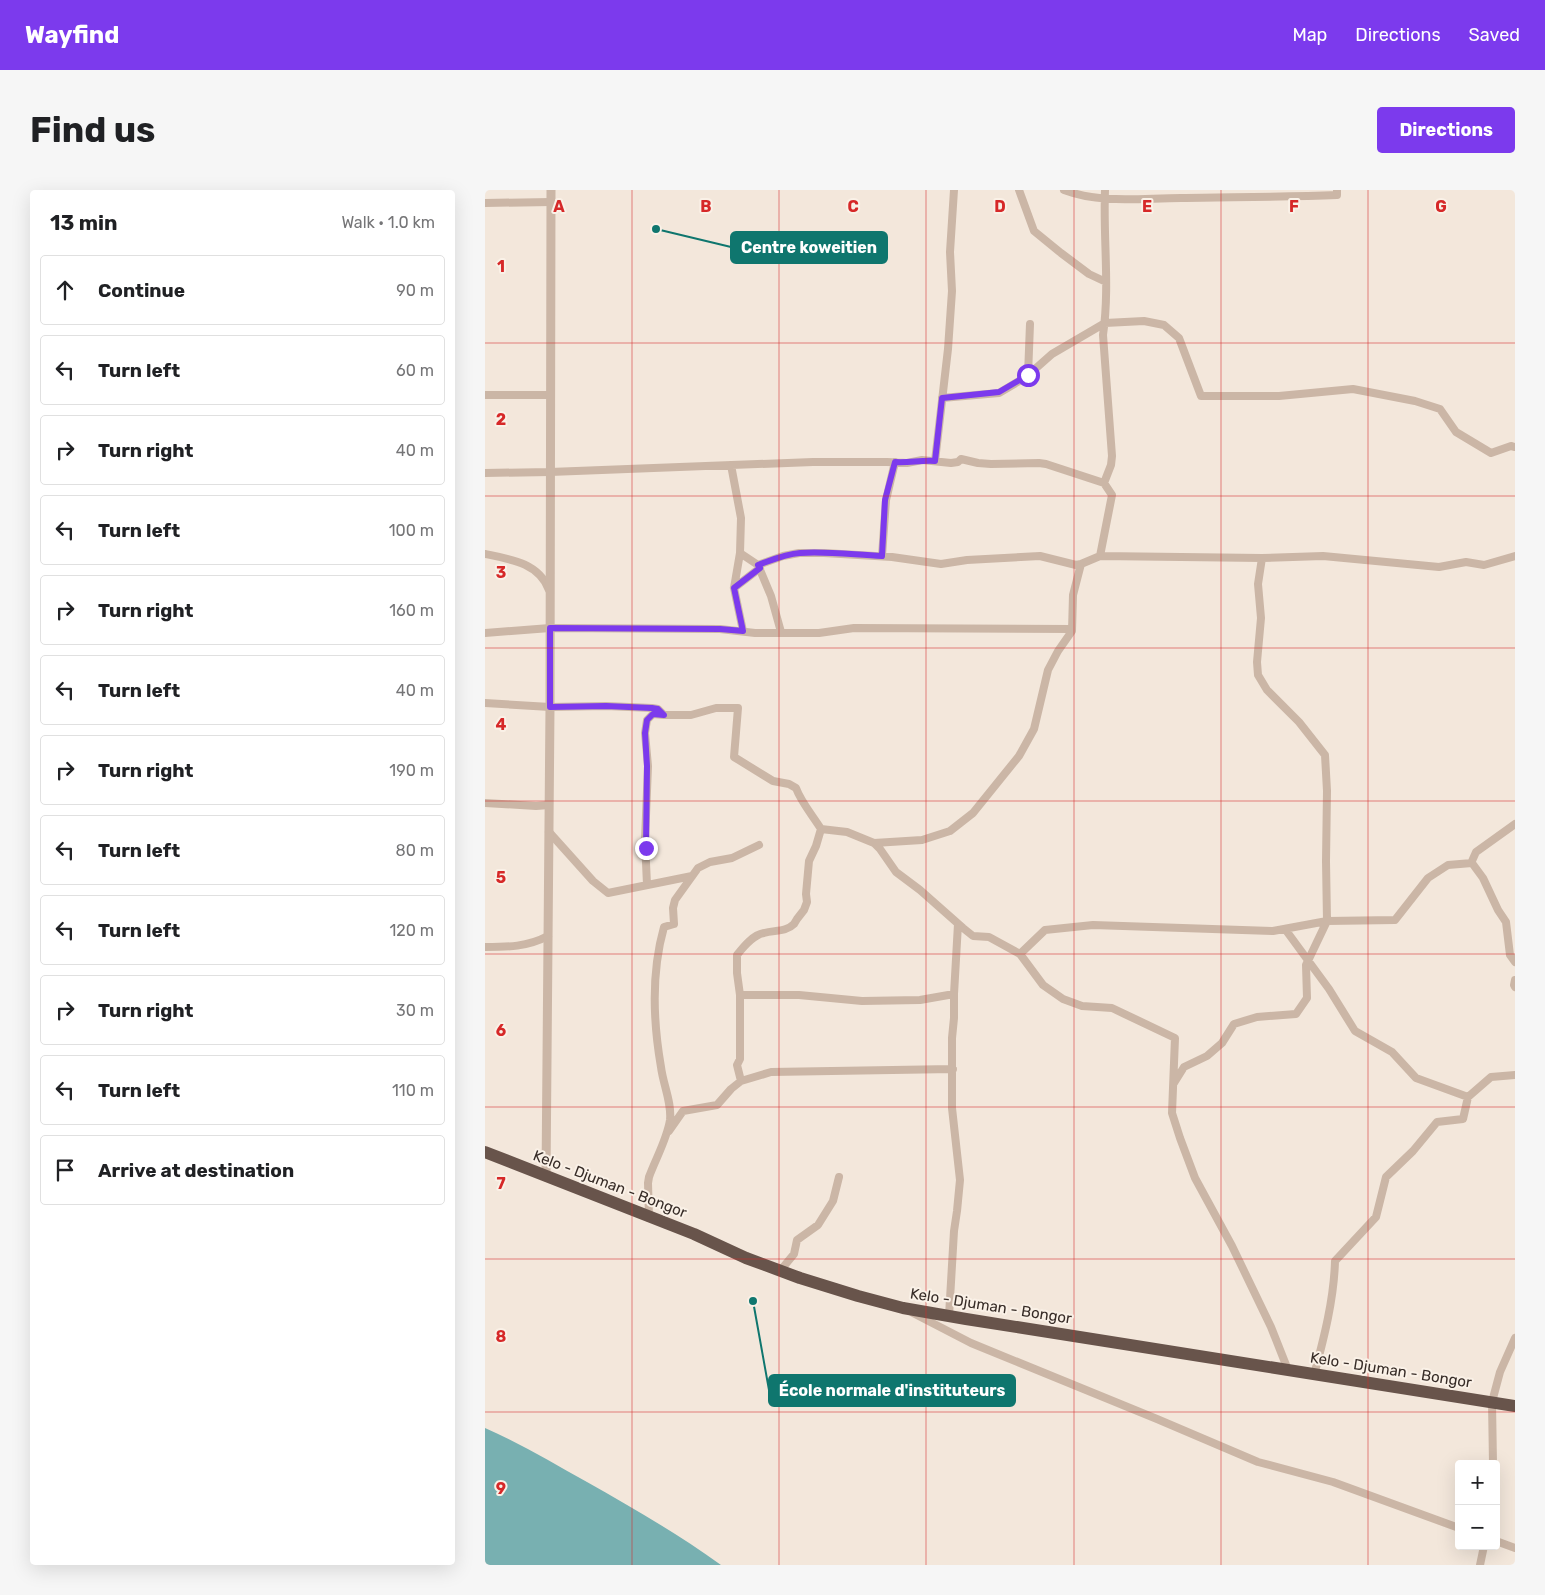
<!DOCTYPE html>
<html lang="en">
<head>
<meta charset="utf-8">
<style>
	:root { --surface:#fff; --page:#f6f6f6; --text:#202124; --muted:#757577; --line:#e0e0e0; --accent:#7c3aed }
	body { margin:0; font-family:Rubik,sans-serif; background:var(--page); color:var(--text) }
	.controls { position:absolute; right:15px; bottom:15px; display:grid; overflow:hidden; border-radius:5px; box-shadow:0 5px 20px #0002 }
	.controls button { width:45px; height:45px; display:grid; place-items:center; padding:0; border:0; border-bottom:1px solid var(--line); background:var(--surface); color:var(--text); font:25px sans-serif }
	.stop { position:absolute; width:15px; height:15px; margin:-11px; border:4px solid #7c3aed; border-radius:50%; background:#fff }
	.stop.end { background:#7c3aed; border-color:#fff; box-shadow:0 1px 5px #0008 }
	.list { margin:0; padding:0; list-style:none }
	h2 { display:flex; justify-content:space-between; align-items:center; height:65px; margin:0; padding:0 20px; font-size:21px }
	h2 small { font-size:16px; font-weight:400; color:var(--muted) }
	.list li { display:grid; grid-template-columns:32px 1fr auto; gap:15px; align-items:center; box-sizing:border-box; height:70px; margin:0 10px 10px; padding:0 10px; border:1px solid var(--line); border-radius:5px }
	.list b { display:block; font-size:19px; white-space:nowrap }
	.list em { font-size:16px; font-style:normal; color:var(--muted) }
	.icon { flex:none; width:28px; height:28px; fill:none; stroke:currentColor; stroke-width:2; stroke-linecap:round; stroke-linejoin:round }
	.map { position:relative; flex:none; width:1030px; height:1375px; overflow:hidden; border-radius:5px }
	header { display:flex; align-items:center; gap:30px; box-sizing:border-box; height:70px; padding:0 25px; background:var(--accent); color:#fff }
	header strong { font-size:24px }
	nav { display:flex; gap:28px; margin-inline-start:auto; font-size:18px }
	.intro { display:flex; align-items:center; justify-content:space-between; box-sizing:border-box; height:120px; padding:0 30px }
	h1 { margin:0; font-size:35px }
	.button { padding:12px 22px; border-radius:5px; background:var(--accent); color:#fff; font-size:18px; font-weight:700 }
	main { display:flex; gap:30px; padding:0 30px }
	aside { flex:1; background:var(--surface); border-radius:5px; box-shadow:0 5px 20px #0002 }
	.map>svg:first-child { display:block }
	.water { fill:#78b0b1 }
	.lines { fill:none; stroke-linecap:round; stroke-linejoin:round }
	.minor { stroke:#cbb6a6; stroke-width:8 }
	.tertiary { stroke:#cbb6a6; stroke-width:9 }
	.trunk { stroke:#68544b; stroke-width:12 }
	.route { stroke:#7c3aed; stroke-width:6 }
	.grid { fill:none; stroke:#d62828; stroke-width:1; stroke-opacity:0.55 }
	.labels { text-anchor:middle; stroke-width:4; stroke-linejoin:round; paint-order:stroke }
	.street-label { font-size:15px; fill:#372c27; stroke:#faf1e7 }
	.grid-label { font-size:16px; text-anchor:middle; font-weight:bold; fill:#d62828; stroke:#faf1e7; stroke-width:4; stroke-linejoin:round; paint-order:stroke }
	.leader { fill:none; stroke:#0f766e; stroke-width:2 }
	.callout-dot { fill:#0f766e; stroke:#faf1e7; stroke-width:2 }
	.callout { fill:#0f766e; stroke:#0f766e; stroke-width:2 }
	.callout-label { font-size:16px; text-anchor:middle; font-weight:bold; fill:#fff }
</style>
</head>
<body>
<header>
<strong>Wayfind</strong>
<nav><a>Map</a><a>Directions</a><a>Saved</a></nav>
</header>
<div class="intro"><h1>Find us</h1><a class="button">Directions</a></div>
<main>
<aside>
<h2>13 min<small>Walk · 1.0 km</small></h2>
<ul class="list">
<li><svg class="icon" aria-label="ahead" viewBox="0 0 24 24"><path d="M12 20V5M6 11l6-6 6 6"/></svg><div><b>Continue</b></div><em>90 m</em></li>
<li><svg class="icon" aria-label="left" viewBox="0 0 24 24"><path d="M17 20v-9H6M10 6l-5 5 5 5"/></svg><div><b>Turn left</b></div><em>60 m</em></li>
<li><svg class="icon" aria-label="right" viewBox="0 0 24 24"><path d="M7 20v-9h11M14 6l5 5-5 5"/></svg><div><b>Turn right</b></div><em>40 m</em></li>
<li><svg class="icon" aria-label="left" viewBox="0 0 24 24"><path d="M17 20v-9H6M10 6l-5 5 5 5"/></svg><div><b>Turn left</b></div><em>100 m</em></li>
<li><svg class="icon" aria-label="right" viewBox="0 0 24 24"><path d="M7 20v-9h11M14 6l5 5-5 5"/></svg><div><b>Turn right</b></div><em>160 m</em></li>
<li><svg class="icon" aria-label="left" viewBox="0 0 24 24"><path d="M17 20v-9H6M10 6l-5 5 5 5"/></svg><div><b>Turn left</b></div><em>40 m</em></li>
<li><svg class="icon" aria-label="right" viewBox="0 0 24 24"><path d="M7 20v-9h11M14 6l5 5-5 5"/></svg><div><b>Turn right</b></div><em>190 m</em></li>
<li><svg class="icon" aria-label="left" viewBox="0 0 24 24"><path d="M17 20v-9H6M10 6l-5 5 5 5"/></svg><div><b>Turn left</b></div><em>80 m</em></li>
<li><svg class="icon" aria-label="left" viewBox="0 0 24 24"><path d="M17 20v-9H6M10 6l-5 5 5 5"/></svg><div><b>Turn left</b></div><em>120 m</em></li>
<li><svg class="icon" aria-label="right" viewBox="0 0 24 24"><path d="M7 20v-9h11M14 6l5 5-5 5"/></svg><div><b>Turn right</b></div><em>30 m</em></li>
<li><svg class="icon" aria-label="left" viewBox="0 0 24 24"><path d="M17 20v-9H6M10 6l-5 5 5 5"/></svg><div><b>Turn left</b></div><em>110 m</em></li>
<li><svg class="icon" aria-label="arrive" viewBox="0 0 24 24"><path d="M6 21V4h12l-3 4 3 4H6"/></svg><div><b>Arrive at destination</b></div></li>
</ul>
</aside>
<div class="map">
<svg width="1030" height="1375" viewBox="0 0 1030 1375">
	<rect width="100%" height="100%" fill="#f3e7db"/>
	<!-- water -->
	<path class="water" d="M0 1238C35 1253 68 1273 102 1292 148 1318 193 1344 236 1375H0Z"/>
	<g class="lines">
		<!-- minor -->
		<path class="minor" d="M534 0 549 41 576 63 604 84 621 92
			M579 0C616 14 656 8 696 8 748 7 800 7 852 5V0
			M0 13 66 12
			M543 185 545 134
			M0 205H65
			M457 208 514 203 541 187 567 164 620 133 659 131 679 135 694 148 716 206H794L868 199 930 211 955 219 971 242 1006 263 1026 256 1030 257
			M450 271 463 159 467 101 465 62 469 0
			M246 275 256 328 255 363 273 375 298 366 314 363H339L407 367 456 374 482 370 555 366 591 375 596 374 615 366 777 368 838 366 954 377 981 372 999 375 1030 366
			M0 283 65 282 328 272H402L422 273 437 270 466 273 473 272 476 269 493 273 506 274 554 273 561 274 619 293 627 305 615 366
			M619 293 626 275 627 266 618 145C625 97 618 48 620 0
			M255 363 249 398 258 441
			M0 364C25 369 54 373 64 400
			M397 366 401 310 410 272
			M777 368 773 394 776 428 772 472 773 485 782 500 814 532 840 565 842 601 841 671 842 731 910 730 943 688 963 675 987 673 998 688 1013 720 1021 732 1025 765 1030 772
			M273 375 286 406 296 442
			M249 398 275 378
			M0 443 65 438 235 439 270 443H334L369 438 587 439
			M0 513 65 517 121 516 167 518 173 519 179 525H206L231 518H253L249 567 288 591 304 594 311 598C316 612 328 626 336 639L362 642 389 653 395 659 411 682 435 700 478 738 488 746 504 747 535 764 558 795 578 809 597 816 627 818 690 848 687 923 695 948 710 988 747 1056 786 1137 803 1180
			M0 613 51 616 64 615
			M64 642 108 691 123 703 207 686
			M389 653 437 650 465 641 488 623 534 566 549 539 563 480 573 461 587 441 588 405 596 374
			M987 671 991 662 1030 634
			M162 695 160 650 163 576 160 543 162 530 168 524 179 525
			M800 739 844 799 870 841 907 862 931 888 983 907
			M0 757C23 757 42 757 63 746
			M535 764 560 740 608 735 788 741 842 731
			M1030 790 1029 795 1030 797
			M255 805H314L377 811 435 810 469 804 473 734
			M256 891 286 882 468 879
			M689 893 699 877 722 866 737 853 749 834 772 827 811 824 822 808 821 775 842 731
			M184 941 198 921 232 915 246 899 256 891 252 875 255 869V805L252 783V765C259 756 268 745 279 743 290 740 301 742 309 734L312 729 319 720 322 712 321 704 324 671 331 656 336 639
			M164 1028 163 993 164 987C171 968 182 949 185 930 187 913 178 894 176 877 168 831 166 783 179 737L189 734 188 718 190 710 213 678 225 672 247 668 274 655
			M295 1081 309 1064 312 1050 333 1035 348 1011 354 987
			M428 1123 486 1153 672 1229 773 1272 848 1292 974 1338
			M464 1126 469 1041 472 1021 475 990 467 918V848L469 828V804
			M829 1185C839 1148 849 1109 850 1071L891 1027 901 987 928 961 952 932 978 929 983 907 1006 887 1030 885
			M1008 1274 1007 1212 1015 1182 1030 1148
			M1011 1351 1030 1358
			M995 1375 999 1356"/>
		<!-- tertiary -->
		<path class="tertiary" d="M61 987 65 517 66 0"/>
		<!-- trunk -->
		<path class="trunk" d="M0 962 209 1044 261 1068 315 1088 373 1106 418 1118 481 1129 1030 1216"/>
	</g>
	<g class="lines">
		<!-- route -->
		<path class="route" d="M161 658 162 576 160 543 162 530 168 524 179 525 173 519 167 518 121 516 65 517V438L235 439 258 441 249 398 275 378 273 375C287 370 300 364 315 363 342 361 370 365 397 366L400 310 410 272C424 273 436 270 450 271L457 208 514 202 543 185"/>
	</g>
	<!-- grid -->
	<path class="grid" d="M147 0V1375M294 0V1375M441 0V1375M589 0V1375M736 0V1375M883 0V1375M0 153H1030M0 306H1030M0 458H1030M0 611H1030M0 764H1030M0 917H1030M0 1069H1030M0 1222H1030"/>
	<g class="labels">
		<!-- street labels -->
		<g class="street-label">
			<text transform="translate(125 994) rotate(21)" y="5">Kelo - Djuman - Bongor</text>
			<text transform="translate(506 1116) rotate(9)" y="5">Kelo - Djuman - Bongor</text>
			<text transform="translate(906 1180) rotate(9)" y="5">Kelo - Djuman - Bongor</text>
		</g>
	</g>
	<g class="grid-label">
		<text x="74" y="22">A</text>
		<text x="221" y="22">B</text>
		<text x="368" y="22">C</text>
		<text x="515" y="22">D</text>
		<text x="662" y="22">E</text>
		<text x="809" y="22">F</text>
		<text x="956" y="22">G</text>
		<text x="16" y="82">1</text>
		<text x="16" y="235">2</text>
		<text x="16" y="388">3</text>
		<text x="16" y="540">4</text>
		<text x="16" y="693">5</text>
		<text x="16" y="846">6</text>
		<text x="16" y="999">7</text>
		<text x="16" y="1152">8</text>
		<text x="16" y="1304">9</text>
	</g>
	<!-- callouts -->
	<path class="leader" d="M171 39L246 57M268 1111L284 1200"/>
	<g class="callout-dot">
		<circle cx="171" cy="39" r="5"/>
		<circle cx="268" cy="1111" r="5"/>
	</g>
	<g class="callout">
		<rect x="246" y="42" width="156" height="31" rx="5"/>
		<rect x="284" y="1185" width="246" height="31" rx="5"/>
	</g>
	<g class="callout-label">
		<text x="324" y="63">Centre koweitien</text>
		<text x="407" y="1206">École normale d'instituteurs</text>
	</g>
</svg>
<div class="controls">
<button>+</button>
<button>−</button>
</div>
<div class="stop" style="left:543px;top:185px"></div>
<div class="stop end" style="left:161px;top:658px"></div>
</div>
</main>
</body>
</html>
